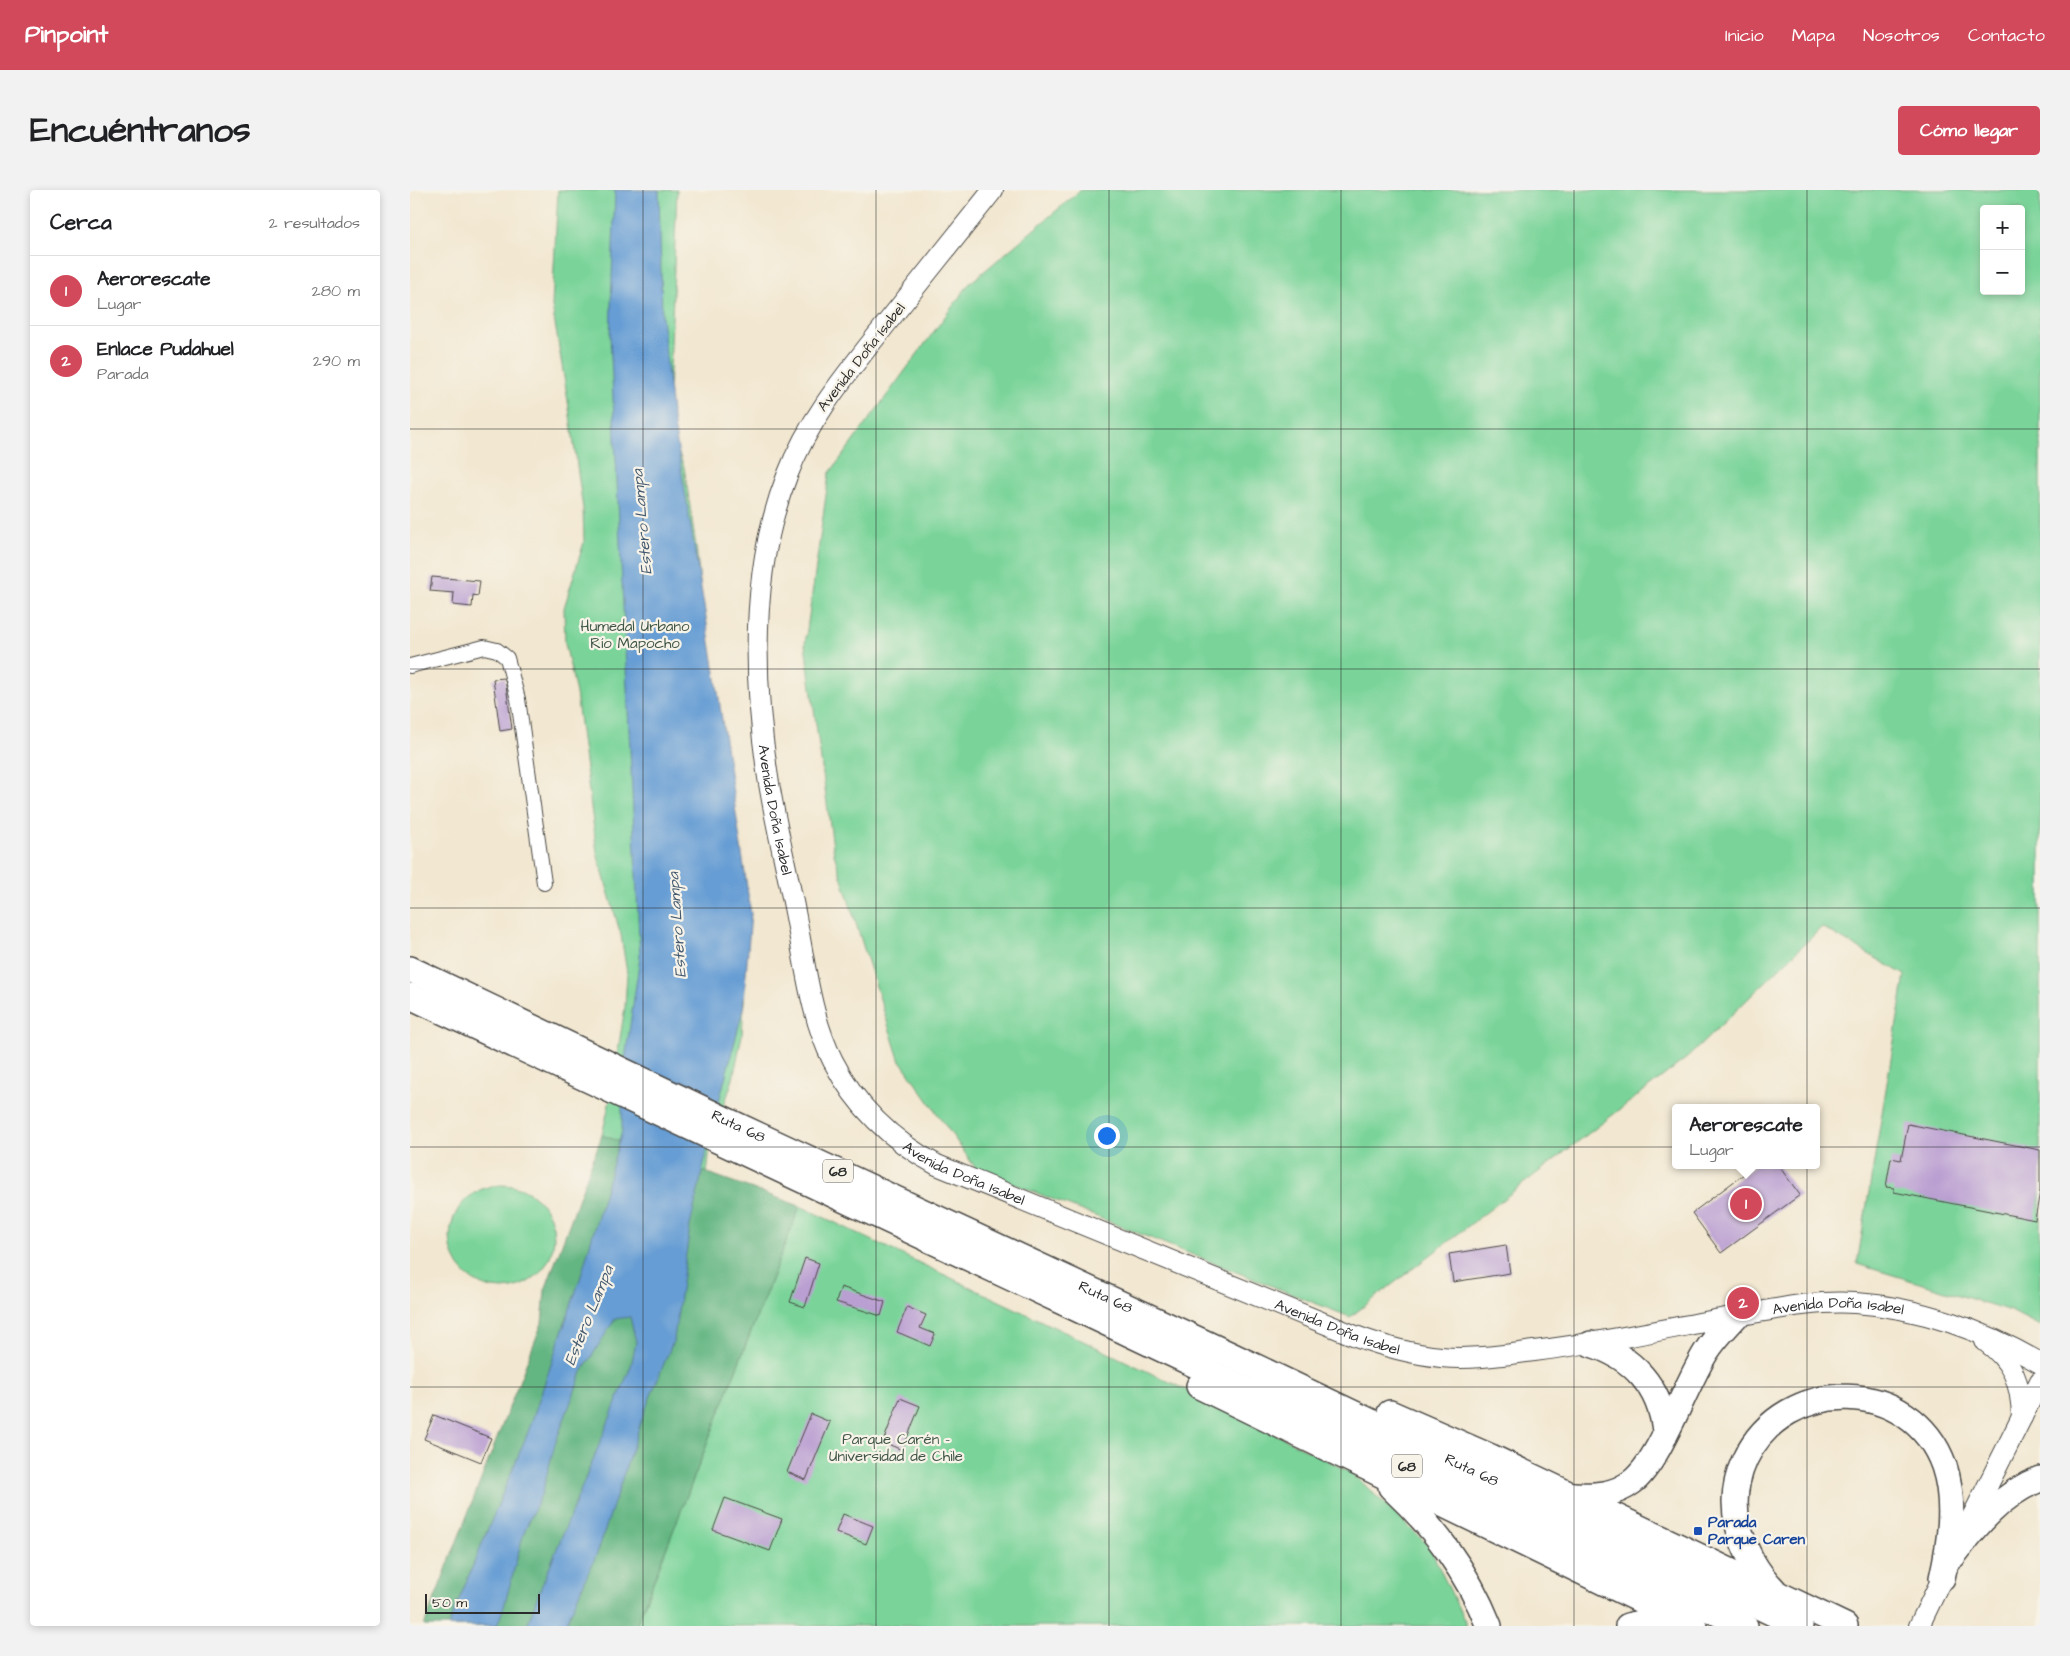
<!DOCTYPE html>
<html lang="es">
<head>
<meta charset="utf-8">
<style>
	:root { --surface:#fff; --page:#f2f2f2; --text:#202124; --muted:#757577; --line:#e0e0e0; --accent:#d1495b }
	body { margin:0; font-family:"Architects Daughter",sans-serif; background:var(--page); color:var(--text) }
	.controls { position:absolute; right:15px; top:15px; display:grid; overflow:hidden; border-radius:5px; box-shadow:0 2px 8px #0003 }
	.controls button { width:45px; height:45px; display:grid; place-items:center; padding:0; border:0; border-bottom:1px solid var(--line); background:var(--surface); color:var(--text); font:25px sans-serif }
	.scale { position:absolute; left:15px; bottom:12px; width:115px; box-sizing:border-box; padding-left:5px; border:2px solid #2b2b2b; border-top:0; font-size:14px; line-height:18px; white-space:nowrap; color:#2b2b2b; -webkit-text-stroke:4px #f7f3e8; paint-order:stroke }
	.you { position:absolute; left:696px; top:945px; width:18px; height:18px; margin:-12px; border:4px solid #fff; border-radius:50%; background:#1a73e8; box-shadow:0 0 0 8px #1a73e833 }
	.badge { display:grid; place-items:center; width:32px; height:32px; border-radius:50%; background:var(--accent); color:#fff; font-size:16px; font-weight:700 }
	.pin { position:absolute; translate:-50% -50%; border:2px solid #fff; box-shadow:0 1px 5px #0006 }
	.popup { position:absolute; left:1262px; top:914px; width:148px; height:65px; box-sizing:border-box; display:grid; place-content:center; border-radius:5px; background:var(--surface); filter:drop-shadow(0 1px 4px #0005); font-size:16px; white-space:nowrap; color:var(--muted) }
	.popup b { font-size:19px; color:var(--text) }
	.popup::after { content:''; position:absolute; left:50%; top:100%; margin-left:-10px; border:10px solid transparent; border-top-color:var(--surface) }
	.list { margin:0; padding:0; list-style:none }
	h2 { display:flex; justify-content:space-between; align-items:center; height:65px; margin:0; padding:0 20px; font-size:21px }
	h2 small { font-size:16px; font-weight:400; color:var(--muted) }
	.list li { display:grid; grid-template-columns:32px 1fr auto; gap:15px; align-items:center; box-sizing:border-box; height:70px; padding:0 20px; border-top:1px solid var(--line) }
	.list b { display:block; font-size:19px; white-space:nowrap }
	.list p { margin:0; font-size:16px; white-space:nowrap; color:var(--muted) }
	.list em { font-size:16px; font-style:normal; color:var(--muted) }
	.map { position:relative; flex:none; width:1630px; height:1436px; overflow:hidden; border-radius:5px }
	header { display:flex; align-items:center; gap:30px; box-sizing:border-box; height:70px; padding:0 25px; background:var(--accent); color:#fff }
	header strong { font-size:24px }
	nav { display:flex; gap:28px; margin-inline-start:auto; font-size:18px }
	.intro { display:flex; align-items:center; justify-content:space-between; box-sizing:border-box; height:120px; padding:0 30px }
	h1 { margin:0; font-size:35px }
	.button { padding:12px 22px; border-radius:5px; background:var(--accent); color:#fff; font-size:18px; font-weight:700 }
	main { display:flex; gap:30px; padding:0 30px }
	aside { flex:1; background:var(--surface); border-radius:5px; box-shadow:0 2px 8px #0003 }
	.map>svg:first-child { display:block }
	.green { fill:#7ad49a; stroke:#528062; fill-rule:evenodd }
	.forest { fill:#63b682; stroke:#477056 }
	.water { fill:#669dd4; stroke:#486480 }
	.building { fill:#ba9fd2 }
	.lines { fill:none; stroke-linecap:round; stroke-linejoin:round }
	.street-casing { stroke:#494744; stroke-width:16 }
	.secondary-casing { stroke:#494744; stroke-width:22 }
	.highway-casing { stroke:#494744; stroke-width:28 }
	.street { stroke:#fff; stroke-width:14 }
	.secondary { stroke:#fff; stroke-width:20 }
	.highway { stroke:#fff; stroke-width:25 }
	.grid { fill:none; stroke:#2b2b2b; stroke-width:1; stroke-opacity:0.55 }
	.transit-dot { fill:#1a4fb4; stroke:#f7f3e8; stroke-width:2 }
	.labels { text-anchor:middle; stroke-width:4.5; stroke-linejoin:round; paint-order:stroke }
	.shield { fill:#f7f3e8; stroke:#686764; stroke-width:1 }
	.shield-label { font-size:14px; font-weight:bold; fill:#2b2b2b }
	.street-label { font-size:15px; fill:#2b2b2b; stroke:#f7f3e8 }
	.park-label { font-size:15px; fill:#3f5547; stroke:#f7f3e8 }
	.transit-label { font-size:15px; font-weight:bold; fill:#164399; stroke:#f7f3e8; text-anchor:start }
	.water-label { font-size:16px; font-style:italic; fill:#43596f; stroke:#f7f3e8 }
</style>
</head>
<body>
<header>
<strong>Pinpoint</strong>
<nav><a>Inicio</a><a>Mapa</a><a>Nosotros</a><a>Contacto</a></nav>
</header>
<div class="intro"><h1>Encuéntranos</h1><a class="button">Cómo llegar</a></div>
<main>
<aside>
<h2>Cerca<small>2 resultados</small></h2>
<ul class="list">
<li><span class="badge">1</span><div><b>Aerorescate</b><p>Lugar</p></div><em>280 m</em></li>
<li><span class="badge">2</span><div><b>Enlace Pudahuel</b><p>Parada</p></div><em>290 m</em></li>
</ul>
</aside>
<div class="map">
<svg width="1630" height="1436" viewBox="0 0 1630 1436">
	<rect width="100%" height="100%" fill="#f7f3e8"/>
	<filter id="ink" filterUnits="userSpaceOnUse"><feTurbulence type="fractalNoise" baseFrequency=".02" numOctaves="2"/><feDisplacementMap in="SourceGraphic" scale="10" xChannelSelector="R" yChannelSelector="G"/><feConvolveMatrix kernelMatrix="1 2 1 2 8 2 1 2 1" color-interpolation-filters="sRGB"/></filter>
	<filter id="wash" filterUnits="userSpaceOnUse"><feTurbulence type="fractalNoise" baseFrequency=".0096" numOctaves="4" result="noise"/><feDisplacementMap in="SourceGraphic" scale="20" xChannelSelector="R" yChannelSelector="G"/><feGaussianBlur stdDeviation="1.12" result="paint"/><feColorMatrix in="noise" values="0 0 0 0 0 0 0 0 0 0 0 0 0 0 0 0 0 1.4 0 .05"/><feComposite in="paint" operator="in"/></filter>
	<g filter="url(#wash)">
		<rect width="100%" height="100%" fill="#f2e7d0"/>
		<!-- green -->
		<path class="green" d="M148 0H267L258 233 274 277 286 356 335 798 332 845 323 889 300 957 295 1002 18 1436 168 1052 200 910 215 817 217 783 211 745 187 663 166 503 155 453 154 418 174 352 173 319 158 211 142 116Z
			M671 0H1630V1136L1601 1121 1447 1074 1495 785 1412 737 1278 867 940 1127 566 979 489 869 424 664 395 454 419 284 559 94ZM1574 19H1611V101H1574Z
			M40 1047a52 52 0 1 1 104 0a52 52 0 1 1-104 0Z
			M390 1016 814 1218 942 1283 1019 1356 1057 1436H226Z"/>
		<!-- forest -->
		<path class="forest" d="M192 945 390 1016 226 1436H14L132 1133 135 1100Z"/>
		<!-- water -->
		<path class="water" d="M205 0H249L252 126 262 223 305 482 341 724 333 820 303 934 280 1036 264 1149 235 1220 188 1361 155 1436H117L126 1410 221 1176 226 1152 220 1127 205 1129 172 1182 145 1254 132 1303 114 1342 94 1417 87 1436H38L118 1242 171 1086 212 941V890L230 767 200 146Z"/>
		<g id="blocks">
			<!-- building -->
			<path class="building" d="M22 387 70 391 68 406 63 405 62 417 43 415 44 403 20 401Z
				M95 488 102 539 90 541 83 489Z
				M1498 934 1630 960V1001L1625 1030 1484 1002V998L1476 997 1481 968 1491 970Z
				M1346 975H1368L1390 1005 1311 1063 1282 1023Z
				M1096 1055 1100 1083 1043 1092 1039 1064Z
				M395 1068 409 1073 395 1117 380 1112Z
				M431 1097 475 1112 471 1126 426 1112Z
				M497 1117 516 1125 510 1138 525 1144 520 1156 487 1142Z
				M490 1208 510 1216 492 1260 473 1252Z
				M401 1224 420 1232 396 1290 377 1282Z
				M24 1225 81 1248 71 1272 14 1249Z
				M315 1308 372 1329 360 1361 303 1340Z
				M433 1324 463 1336 456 1354 426 1342Z"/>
		</g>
	</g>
	<g filter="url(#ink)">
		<use href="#blocks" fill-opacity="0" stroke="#494744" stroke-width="1"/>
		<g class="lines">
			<defs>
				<path id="street" d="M0 476 74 457 87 460 97 468 108 509 134 693"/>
				<g id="secondary">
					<path id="s1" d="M583 0C547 45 512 89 476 134 438 182 399 228 377 286 341 377 343 485 357 581 364 628 376 675 385 722 395 771 400 826 423 871 446 916 482 951 527 975L943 1145C972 1156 1000 1164 1031 1167 1062 1170 1093 1165 1124 1161 1191 1153 1256 1139 1321 1127 1362 1120 1404 1110 1445 1113 1509 1117 1575 1141 1630 1173"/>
					<path d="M1575 1151C1603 1171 1611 1193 1612 1227"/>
					<path d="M1555 1341 1630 1191"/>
					<path d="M1509 1436 1539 1374"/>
				</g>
				<g id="highway">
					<path id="s2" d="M0 779 320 932 823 1166 1390 1436"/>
					<path d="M0 806 659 1115 1335 1436"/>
					<path d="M1181 1154C1223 1167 1250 1197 1255 1241"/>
					<path d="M789 1196 1284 1436"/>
					<path d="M980 1223 1081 1267 1435 1436"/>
					<path d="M981 1297C1025 1338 1057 1381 1079 1436"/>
					<path d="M1164 1305C1185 1306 1205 1305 1222 1292 1250 1271 1275 1195 1296 1162 1304 1149 1315 1138 1325 1127"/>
					<path d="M1543 1366C1566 1335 1593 1303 1630 1289"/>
					<path d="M1364 1400C1346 1382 1334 1360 1328 1335 1322 1312 1325 1291 1335 1269 1375 1185 1502 1186 1534 1276 1546 1312 1540 1353 1532 1388"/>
					<path d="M1218 1436 1240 1430H1267"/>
				</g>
			</defs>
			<!-- street casing -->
			<use href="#street" class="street-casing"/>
			<!-- secondary casing -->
			<use href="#secondary" class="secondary-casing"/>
			<!-- highway casing -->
			<use href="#highway" class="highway-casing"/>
			<!-- street -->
			<use href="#street" class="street"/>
			<!-- secondary -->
			<use href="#secondary" class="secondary"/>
			<!-- highway -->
			<use href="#highway" class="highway"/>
		</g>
	</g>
	<!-- grid -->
	<path class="grid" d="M233 0V1436M466 0V1436M699 0V1436M931 0V1436M1164 0V1436M1397 0V1436M0 239H1630M0 479H1630M0 718H1630M0 957H1630M0 1197H1630"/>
	<!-- markers -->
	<rect class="transit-dot" x="1283" y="1336" width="10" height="10" rx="2.5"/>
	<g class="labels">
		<!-- shield labels -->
		<g class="shield">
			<rect x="413" y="969.5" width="30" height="23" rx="4"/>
			<rect x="982" y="1264.5" width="30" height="23" rx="4"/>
		</g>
		<g class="shield-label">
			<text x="428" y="986">68</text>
			<text x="997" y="1281">68</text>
		</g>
		<!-- street labels -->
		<g class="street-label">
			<text transform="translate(451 167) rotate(-52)" y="5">Avenida Doña Isabel</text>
			<text dy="5" stroke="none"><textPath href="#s1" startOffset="692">Avenida Doña Isabel</textPath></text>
			<text dy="5" stroke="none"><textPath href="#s2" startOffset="364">Ruta 68</textPath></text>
			<text dy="5" stroke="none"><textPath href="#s1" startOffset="1128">Avenida Doña Isabel</textPath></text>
			<text dy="5" stroke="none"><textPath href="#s2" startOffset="769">Ruta 68</textPath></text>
			<text dy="5" stroke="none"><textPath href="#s1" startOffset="2042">Avenida Doña Isabel</textPath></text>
			<text dy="5" stroke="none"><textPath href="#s1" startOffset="1532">Avenida Doña Isabel</textPath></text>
			<text dy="5" stroke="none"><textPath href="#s2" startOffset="1174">Ruta 68</textPath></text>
		</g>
		<!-- park labels -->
		<g class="park-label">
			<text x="225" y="441">Humedal Urbano<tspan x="225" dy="17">Río Mapocho</tspan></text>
			<text x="486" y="1254">Parque Carén -<tspan x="486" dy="17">Universidad de Chile</tspan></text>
		</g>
		<!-- transit labels -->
		<g class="transit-label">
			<text x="1298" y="1337">Parada<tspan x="1298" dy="17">Parque Caren</tspan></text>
		</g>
		<!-- water labels -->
		<g class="water-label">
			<text transform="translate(231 332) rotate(-95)" y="6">Estero Lampa</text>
			<text transform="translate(266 735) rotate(-94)" y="6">Estero Lampa</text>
			<text transform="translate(178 1125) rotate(-68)" y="6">Estero Lampa</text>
		</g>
	</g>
</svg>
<div class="controls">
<button>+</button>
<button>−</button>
</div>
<div class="scale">50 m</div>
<div class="you"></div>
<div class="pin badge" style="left:1336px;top:1014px">1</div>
<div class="popup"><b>Aerorescate</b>Lugar</div>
<div class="pin badge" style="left:1333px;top:1113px">2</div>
</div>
</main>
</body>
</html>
